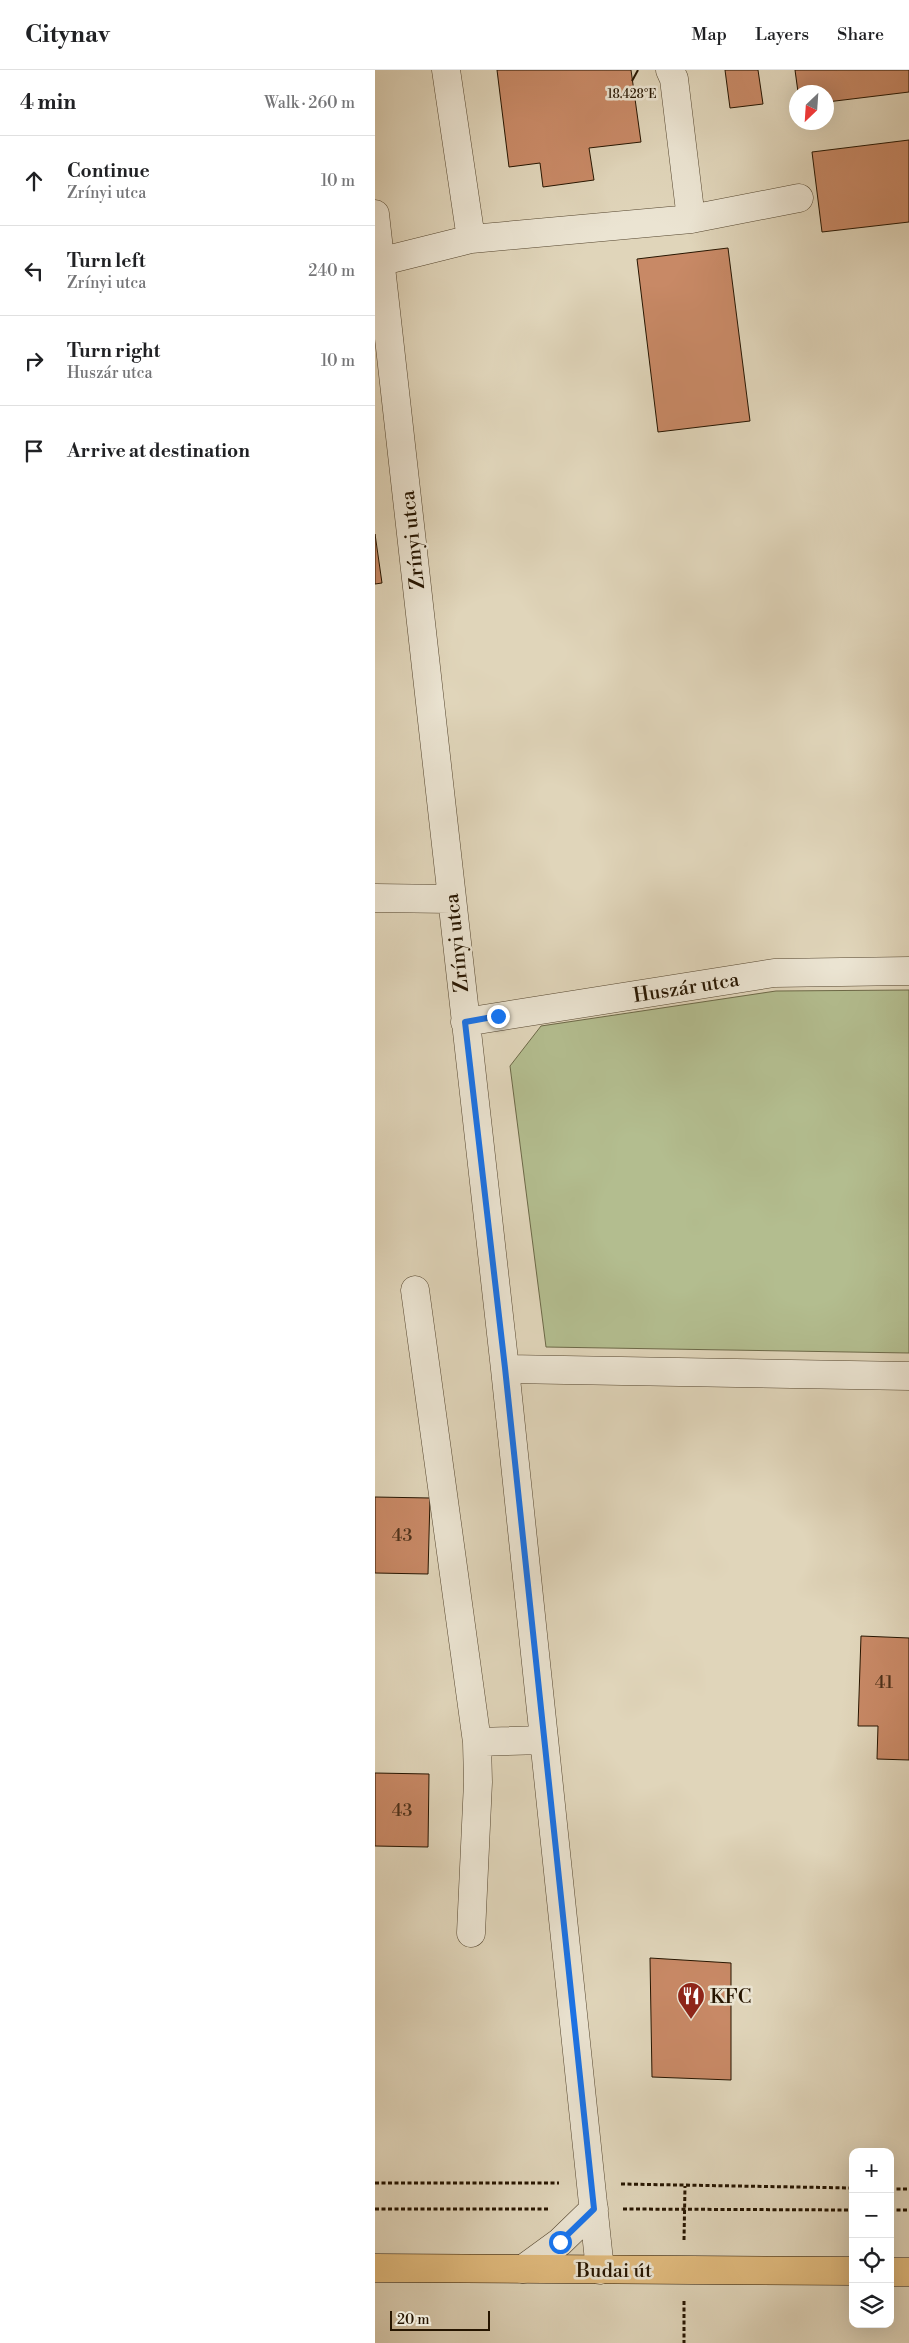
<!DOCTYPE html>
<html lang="en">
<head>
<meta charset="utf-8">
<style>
	:root { --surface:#fff; --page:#f6f6f6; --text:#202124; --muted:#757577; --line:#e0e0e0 }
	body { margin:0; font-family:"Libre Bodoni",serif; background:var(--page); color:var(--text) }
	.controls { position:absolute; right:15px; bottom:15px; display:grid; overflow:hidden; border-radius:10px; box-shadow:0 5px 20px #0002 }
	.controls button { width:45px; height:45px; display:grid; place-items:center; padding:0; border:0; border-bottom:1px solid var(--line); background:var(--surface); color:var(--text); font:25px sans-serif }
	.compass { position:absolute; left:414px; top:15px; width:45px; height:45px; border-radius:50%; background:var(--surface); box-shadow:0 5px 20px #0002; rotate:205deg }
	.scale { position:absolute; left:15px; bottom:12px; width:100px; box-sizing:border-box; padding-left:5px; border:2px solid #261500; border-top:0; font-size:14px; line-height:18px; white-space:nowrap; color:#261500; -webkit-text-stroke:4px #ebe4d2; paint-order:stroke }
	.stop { position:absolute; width:15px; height:15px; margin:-11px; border:4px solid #1a73e8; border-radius:50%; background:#fff }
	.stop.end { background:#1a73e8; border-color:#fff; box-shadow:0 1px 5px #0008 }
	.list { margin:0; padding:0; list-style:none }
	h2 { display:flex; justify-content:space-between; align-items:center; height:65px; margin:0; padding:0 20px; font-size:21px }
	h2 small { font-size:16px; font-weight:400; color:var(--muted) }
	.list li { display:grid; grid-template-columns:32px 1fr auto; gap:15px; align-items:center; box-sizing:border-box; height:90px; padding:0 20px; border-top:1px solid var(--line) }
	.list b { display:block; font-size:19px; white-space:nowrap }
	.list p { margin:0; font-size:16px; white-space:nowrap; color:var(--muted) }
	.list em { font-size:16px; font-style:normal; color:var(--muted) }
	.icon { flex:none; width:28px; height:28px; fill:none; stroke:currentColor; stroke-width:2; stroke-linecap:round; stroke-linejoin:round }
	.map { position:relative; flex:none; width:534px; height:2273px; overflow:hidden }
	header { display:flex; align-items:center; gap:30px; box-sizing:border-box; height:70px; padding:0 25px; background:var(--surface); border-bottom:1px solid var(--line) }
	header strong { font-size:24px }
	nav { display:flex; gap:28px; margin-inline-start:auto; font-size:18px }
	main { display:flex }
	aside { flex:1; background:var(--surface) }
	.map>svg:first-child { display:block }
	.green { fill:#b3bd8f; stroke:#6c6948 }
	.building { fill:#c88966; stroke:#261500 }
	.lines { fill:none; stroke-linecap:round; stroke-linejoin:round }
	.minor-casing { stroke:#54452e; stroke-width:29 }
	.major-casing { stroke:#261500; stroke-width:29 }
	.path { stroke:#261500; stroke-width:3; stroke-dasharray:4 2.5; stroke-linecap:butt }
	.minor { stroke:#ebe4d2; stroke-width:28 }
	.major { stroke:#e0ba7d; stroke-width:28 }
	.route { stroke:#1a73e8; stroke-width:6 }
	.ticks { fill:none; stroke:#261500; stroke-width:2 }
	.labels { text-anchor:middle; stroke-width:5; stroke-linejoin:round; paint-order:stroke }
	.number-label { font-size:18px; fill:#4e321a }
	.street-label { font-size:20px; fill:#261500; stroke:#ebe4d2 }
	.poi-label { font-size:20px; fill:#261500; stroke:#ebe4d2; text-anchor:start }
	.ticks-label { font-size:12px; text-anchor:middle; fill:#261500; stroke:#ebe4d2; stroke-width:5; stroke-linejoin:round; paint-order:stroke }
</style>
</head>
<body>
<header>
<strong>Citynav</strong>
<nav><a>Map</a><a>Layers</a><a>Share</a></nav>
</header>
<main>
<aside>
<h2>4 min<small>Walk · 260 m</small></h2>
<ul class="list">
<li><svg class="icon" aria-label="ahead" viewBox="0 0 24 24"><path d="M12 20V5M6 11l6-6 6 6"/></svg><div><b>Continue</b><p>Zrínyi utca</p></div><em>10 m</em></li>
<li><svg class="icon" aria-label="left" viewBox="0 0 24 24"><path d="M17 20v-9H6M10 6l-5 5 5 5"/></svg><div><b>Turn left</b><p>Zrínyi utca</p></div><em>240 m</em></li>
<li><svg class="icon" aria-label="right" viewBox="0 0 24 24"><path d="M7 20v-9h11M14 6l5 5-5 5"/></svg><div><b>Turn right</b><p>Huszár utca</p></div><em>10 m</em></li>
<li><svg class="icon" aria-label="arrive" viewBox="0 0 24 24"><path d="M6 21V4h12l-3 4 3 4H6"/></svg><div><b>Arrive at destination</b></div></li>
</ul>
</aside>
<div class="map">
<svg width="534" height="2273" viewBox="0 0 534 2273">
	<rect width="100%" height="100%" fill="#e0d5ba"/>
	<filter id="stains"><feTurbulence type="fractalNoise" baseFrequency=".004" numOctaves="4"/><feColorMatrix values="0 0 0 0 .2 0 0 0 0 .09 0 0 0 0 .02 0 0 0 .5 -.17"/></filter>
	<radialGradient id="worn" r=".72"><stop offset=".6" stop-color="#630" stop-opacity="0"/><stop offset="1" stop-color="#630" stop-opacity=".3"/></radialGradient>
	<!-- green -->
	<path class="green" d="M534 920V1283L171 1277 135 996 166 956 401 921Z"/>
	<!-- building -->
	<path class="building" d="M122 0H256L266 72 214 78 219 110 168 117 165 93 134 97Z
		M350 0H383L388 34 355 38Z
		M420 0H534V22L452 32V22H423Z
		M534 70V152L447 162 437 82Z
		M353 178 375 351 283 362 262 189Z
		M0 464 7 513 0 514Z
		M0 1427 55 1428 53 1504 0 1503Z
		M486 1566 534 1568V1690L502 1689 503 1656H483Z
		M0 1703 54 1704 53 1777 0 1776Z
		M275 1888 356 1893V2010L277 2007Z"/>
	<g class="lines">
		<defs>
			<path id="minor" d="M71 0 96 169
				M295 0 299 9 316 149
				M0 144 130 1299 225 2200
				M0 193 96 169 316 149 424 128
				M0 828 76 829
				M90 952 399 903 534 901
				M40 1220 102 1672 103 1712 96 1863
				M130 1299 534 1306
				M102 1672 169 1670
				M148 2199 185 2172 219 2139"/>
			<path id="major" d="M0 2198 478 2201
				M515 2202H534"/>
		</defs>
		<!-- minor casing -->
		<use href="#minor" class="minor-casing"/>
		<!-- major casing -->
		<use href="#major" class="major-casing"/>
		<!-- path -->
		<path class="path" d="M0 2113H184
			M246 2114 478 2118
			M515 2119H534
			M0 2139H174
			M248 2139 478 2140
			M515 2140H534
			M309 2170 310 2116
			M309 2231V2273"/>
		<!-- minor -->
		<use href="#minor" class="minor"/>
		<!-- major -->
		<use href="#major" class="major"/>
	</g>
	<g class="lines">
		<!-- route -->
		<path class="route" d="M123 946 90 952 130 1298 219 2139 185 2172"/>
	</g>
	<!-- ticks -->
	<path class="ticks" d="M257 11 263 0"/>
	<!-- icons -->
	<defs>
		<symbol id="restaurant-pin" viewBox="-11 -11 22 30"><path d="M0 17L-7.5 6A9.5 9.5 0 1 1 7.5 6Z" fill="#8f2418" stroke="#ebe4d2"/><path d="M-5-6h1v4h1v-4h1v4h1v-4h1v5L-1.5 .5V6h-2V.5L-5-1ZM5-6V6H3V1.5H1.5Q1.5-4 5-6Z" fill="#fff"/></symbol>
	</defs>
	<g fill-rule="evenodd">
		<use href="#restaurant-pin" x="300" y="1910" width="32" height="43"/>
	</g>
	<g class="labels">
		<!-- number labels -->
		<g class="number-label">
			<text x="27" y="1471">43</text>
			<text x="509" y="1618">41</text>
			<text x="27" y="1746">43</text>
		</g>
		<!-- street labels -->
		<g class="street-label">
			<text transform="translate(37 470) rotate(-96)" y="7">Zrínyi utca</text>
			<text transform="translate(81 873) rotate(-96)" y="7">Zrínyi utca</text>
			<text transform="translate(311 917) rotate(-9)" y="7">Huszár utca</text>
			<text x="239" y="2207">Budai út</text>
		</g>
		<!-- poi labels -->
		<g class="poi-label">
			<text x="335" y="1933">KFC</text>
		</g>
	</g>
	<g class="ticks-label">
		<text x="257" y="28">18.428°E</text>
	</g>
	<rect width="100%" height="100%" filter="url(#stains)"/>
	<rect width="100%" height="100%" fill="url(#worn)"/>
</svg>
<div class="controls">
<button>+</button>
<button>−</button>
<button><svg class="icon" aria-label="locate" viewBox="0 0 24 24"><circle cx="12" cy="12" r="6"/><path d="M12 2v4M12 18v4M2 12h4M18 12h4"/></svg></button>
<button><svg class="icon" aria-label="layers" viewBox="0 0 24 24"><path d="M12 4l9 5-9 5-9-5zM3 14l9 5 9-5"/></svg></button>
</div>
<svg class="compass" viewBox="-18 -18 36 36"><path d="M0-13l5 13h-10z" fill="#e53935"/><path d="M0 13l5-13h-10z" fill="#757577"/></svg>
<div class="scale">20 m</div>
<div class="stop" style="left:185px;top:2172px"></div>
<div class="stop end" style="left:123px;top:946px"></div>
</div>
</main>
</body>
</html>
